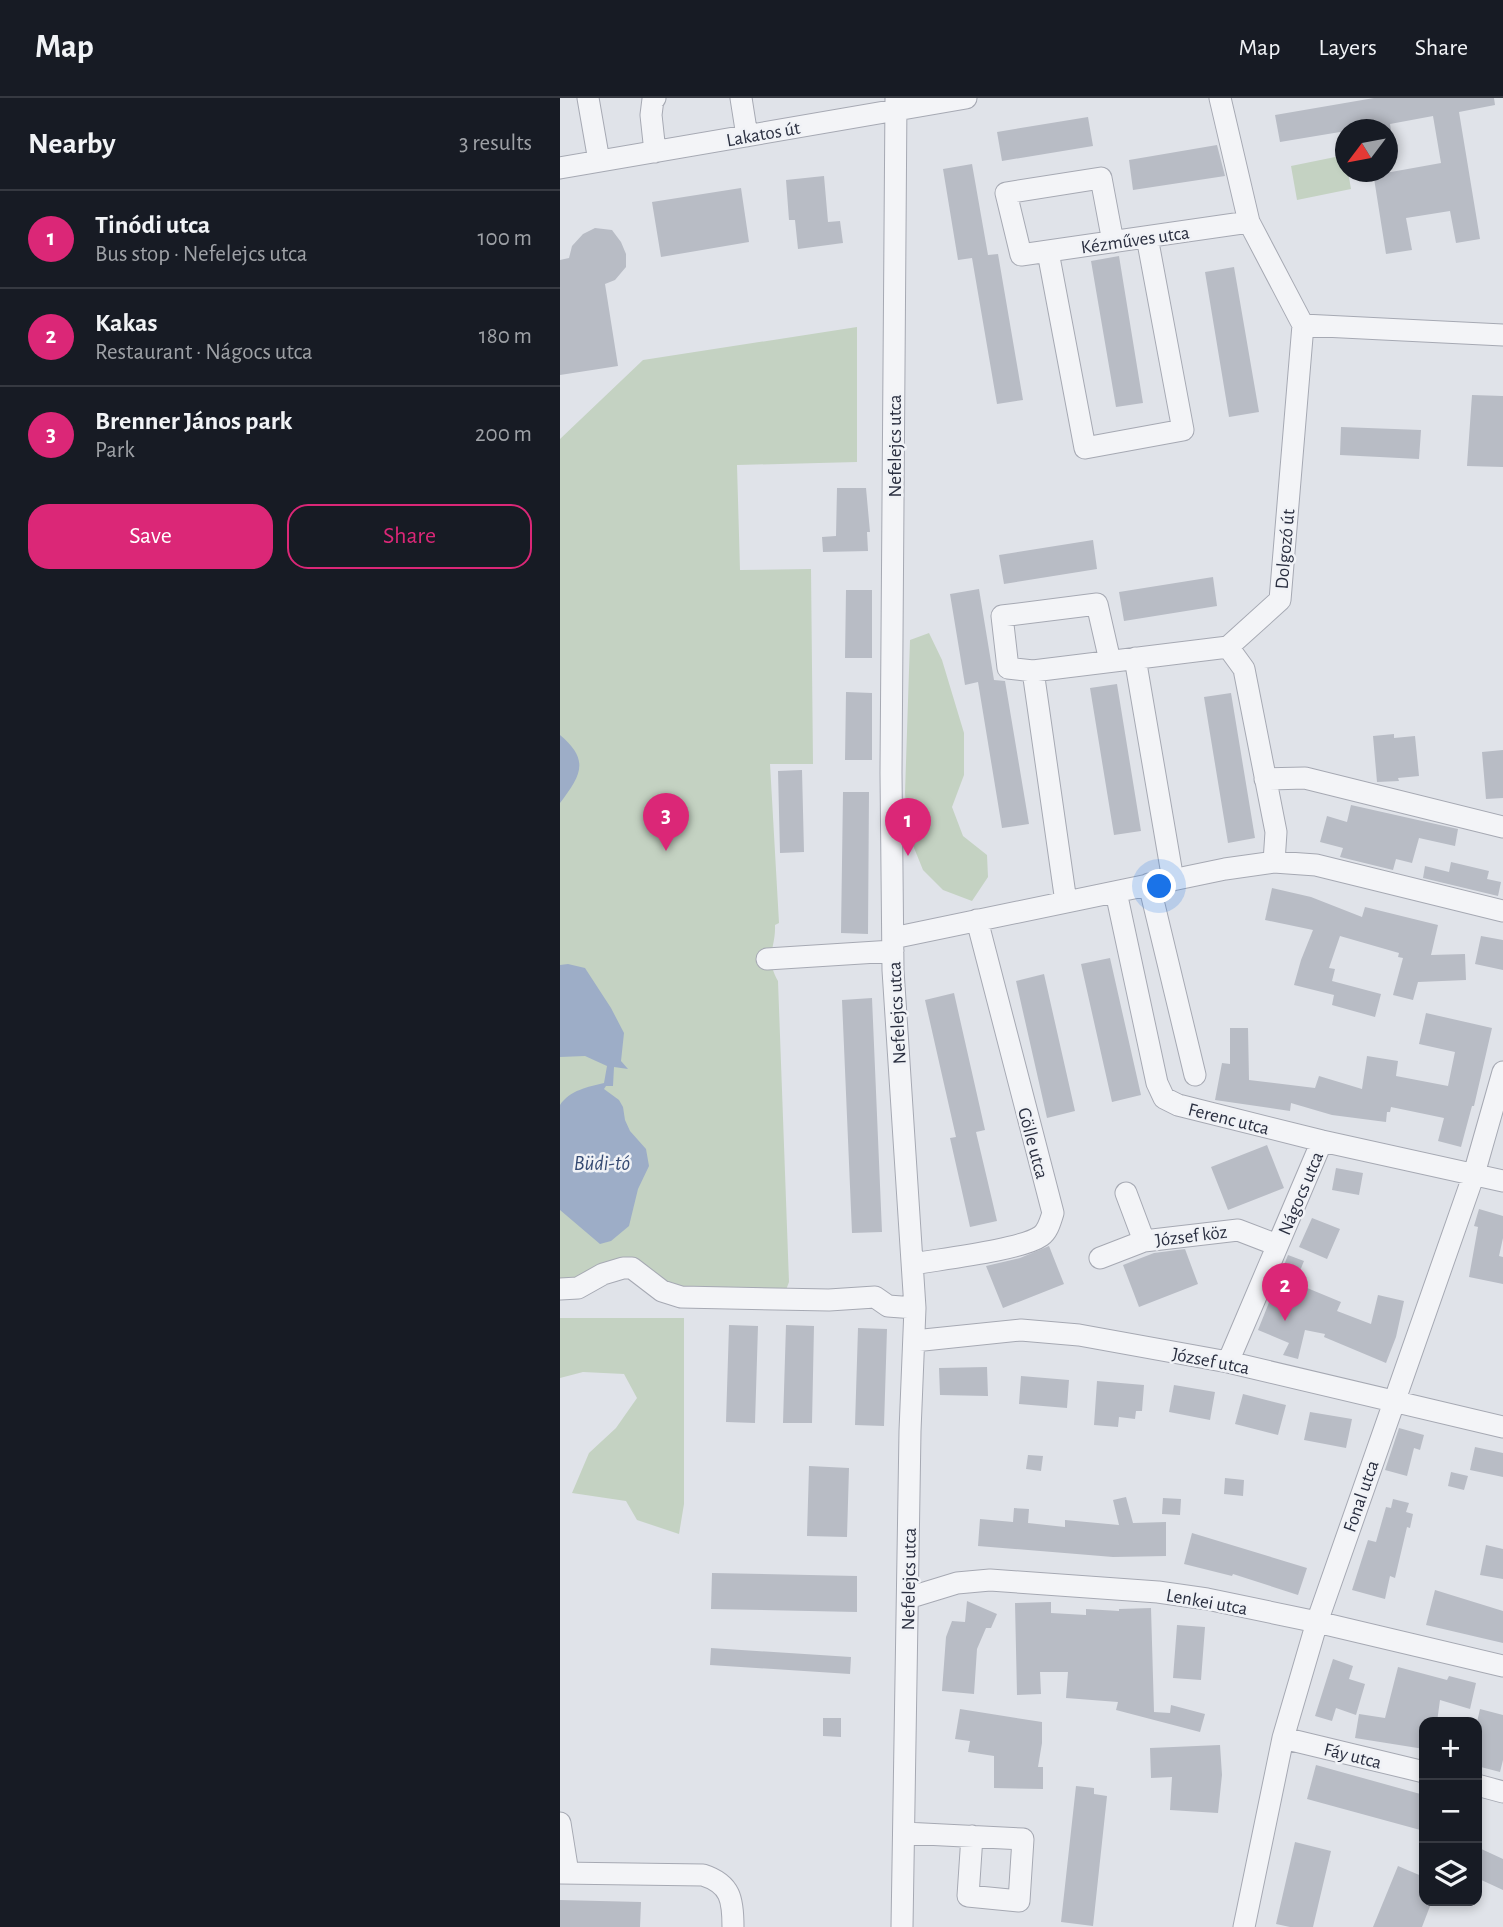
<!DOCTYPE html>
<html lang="en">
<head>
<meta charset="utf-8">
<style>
	:root { --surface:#171b24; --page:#20242c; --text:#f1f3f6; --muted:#9ea1a6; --line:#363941; --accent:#db2777 }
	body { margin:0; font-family:"Alegreya Sans",sans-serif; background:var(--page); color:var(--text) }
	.controls { position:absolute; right:21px; bottom:21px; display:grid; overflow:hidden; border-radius:14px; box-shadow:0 4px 10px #0003 }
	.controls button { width:63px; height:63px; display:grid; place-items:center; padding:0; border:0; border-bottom:2px solid var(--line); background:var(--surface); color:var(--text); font:35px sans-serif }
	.compass { position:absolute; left:775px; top:21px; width:63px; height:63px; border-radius:50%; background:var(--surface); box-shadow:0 4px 10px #0003; rotate:238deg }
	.you { position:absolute; left:600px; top:789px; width:24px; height:24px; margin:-18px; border:5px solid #fff; border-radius:50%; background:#1a73e8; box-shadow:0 0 0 10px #1a73e833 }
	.badge { display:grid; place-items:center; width:46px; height:46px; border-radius:50%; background:var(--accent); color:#fff; font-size:23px; font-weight:700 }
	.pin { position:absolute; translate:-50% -58px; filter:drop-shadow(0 2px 4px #0008) }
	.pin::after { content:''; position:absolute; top:37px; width:24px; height:21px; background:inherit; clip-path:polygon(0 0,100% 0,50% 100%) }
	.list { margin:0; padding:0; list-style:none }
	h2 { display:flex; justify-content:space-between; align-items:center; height:91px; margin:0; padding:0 28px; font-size:30px }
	h2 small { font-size:23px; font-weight:400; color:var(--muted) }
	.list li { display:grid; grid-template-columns:46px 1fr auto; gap:21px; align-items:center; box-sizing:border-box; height:98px; padding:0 28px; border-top:2px solid var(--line) }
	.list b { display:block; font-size:26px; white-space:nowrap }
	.list p { margin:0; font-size:23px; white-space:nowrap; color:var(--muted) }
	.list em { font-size:23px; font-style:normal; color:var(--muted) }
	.actions { display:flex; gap:14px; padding:21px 28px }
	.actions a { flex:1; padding:16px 0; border:2px solid var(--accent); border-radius:21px; text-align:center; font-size:24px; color:var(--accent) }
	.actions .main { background:var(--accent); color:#fff }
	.icon { flex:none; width:38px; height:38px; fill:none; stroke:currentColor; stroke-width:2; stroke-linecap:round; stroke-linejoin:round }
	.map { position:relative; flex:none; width:943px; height:1829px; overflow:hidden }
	header { display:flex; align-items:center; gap:42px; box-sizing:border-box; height:98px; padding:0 35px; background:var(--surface); border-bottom:2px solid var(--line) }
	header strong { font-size:33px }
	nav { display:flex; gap:38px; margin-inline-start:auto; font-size:24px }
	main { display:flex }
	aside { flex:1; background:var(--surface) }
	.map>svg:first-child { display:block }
	.green { fill:#c4d2c2 }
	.water { fill:#9dadc7 }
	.building { fill:#b8bcc5 }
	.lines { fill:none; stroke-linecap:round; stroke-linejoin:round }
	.minor-casing { stroke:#a6a9b3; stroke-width:23 }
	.minor { stroke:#f3f4f7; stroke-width:21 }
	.labels { text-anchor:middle; stroke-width:5; stroke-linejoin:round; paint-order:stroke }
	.street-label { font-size:19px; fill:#2a2f40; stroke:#f0f2f6 }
	.water-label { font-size:21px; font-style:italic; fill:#354a72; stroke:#f0f2f6 }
</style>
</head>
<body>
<header>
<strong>Map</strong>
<nav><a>Map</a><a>Layers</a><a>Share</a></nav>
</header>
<main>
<aside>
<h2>Nearby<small>3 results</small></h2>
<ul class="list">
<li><span class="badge">1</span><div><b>Tinódi utca</b><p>Bus stop · Nefelejcs utca</p></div><em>100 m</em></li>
<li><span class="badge">2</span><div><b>Kakas</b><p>Restaurant · Nágocs utca</p></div><em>180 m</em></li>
<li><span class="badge">3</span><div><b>Brenner János park</b><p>Park</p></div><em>200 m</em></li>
</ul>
<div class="actions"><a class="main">Save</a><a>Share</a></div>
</aside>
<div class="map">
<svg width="943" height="1829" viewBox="0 0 943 1829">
	<rect width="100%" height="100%" fill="#e0e3e9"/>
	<!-- green -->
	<path class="green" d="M785 57 786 74H788L791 91 737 102 731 68Z
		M297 229V364L177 367 180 472 251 471 253 666H210L219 825 215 827C216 851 204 858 218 883L229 1184 226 1192 110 1190 82 1165 0 1188V341L83 262Z
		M369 535 382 562 404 635V677L392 709 403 738 427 757 428 779 412 803 383 792 363 772 348 735 345 695 350 542Z
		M0 1220H124V1406L119 1436 77 1422 66 1403 12 1395 29 1355 56 1330 77 1300 64 1276 23 1274 0 1280Z"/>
	<!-- water -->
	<path class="water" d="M0 637C31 663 20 678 0 705Z
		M8 866 25 870 51 910 64 935 61 963 68 971 54 969 53 988H46L44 991 59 1002 63 1009 65 1022 70 1033 86 1051 89 1068 78 1091 69 1128 51 1143 40 1146 0 1112V1007C10 992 28 989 44 985L47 968 25 958 0 959V867Z"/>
	<!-- building -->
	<path class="building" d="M814 0H934L935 7 899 14 920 141 896 145 890 113 846 120 852 152 826 156 813 74H831L881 65 873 18 830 26 831 32H813V29L786 32V33L720 44 715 17Z
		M528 19 533 48 442 63 437 34Z
		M657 47 665 78 573 92 569 62Z
		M412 66 428 157 438 156 463 302 437 306 412 160 398 162 383 71Z
		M264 78 268 124 280 123 283 145 238 151 235 122H229L226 82Z
		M181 90 189 144 101 159 92 104Z
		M35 130 52 132 61 144 66 156V169L55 182 45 186 58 268 0 277V162L9 160 12 148 23 136Z
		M559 158 583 305 556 309 531 163Z
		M674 169 699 314 669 319 645 174Z
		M912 297 943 298V369L907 368Z
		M781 329 861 332 859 361 780 357Z
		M277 390H306L310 434H307L308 453 263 454 262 439 276 438Z
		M533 442 537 471 444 486 439 457Z
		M653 479 657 508 564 523 559 494Z
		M419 491 434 582 445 583 469 726 442 730 418 584 405 587 390 496Z
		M286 492H312V560H285Z
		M557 586 581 733 554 737 530 590Z
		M286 594 312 595V662H285Z
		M671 595 695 740 668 745 644 599Z
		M834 636V640L855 638 859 678 838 680 839 683 817 684 813 638Z
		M943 652V700L926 701 922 654Z
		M242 672 244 754 220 755 218 673Z
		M283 694H309L308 836 281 835Z
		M791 707 898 731 895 748 859 740 852 765 836 761 833 772 780 759 783 750 760 744 767 718 787 724Z
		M891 764 929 773 927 781 941 784 938 798 863 780 865 768 889 774Z
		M712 790 751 799 802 819 805 809 878 827 871 857 905 856 906 882 858 884 853 902 833 897 843 860 838 859 839 855 780 838 769 870 775 871 772 883 821 896 815 919 772 907 774 897 734 887 741 862 753 832 705 822Z
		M921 838 943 842V872L915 866Z
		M550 860 581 997 552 1004 521 866Z
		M484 876 515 1013 487 1020 456 883Z
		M394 895 425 1032 416 1034 437 1123 410 1129 390 1040 396 1039 365 902Z
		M312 900 322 1134 292 1135 282 902Z
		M866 915 932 930 914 1008H912L901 1049 878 1043 884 1020 831 1009 830 1014H827L826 1024 772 1017 731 1005 730 1013 655 1002 662 965 670 966V930H688L689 982 755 990 759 978 802 991 807 958 838 963 836 978 888 988 895 954 859 946Z
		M707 1047 724 1090 668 1112 651 1069Z
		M776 1070 803 1075 799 1097 772 1092Z
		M919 1111 943 1118V1140L939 1158 943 1159V1186L909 1179 918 1129 914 1128Z
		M752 1120 780 1131 767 1161 739 1149Z
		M489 1148 504 1186 443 1210 426 1168 460 1160Z
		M625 1151 638 1186 579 1209 563 1167 594 1155Z
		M728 1157 744 1163 735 1185 781 1204 777 1213 811 1226 818 1197 844 1203 836 1239 826 1265 764 1239 765 1236 745 1232 738 1261 723 1257 729 1245 698 1232Z
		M169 1227 198 1228 195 1325 166 1324Z
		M226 1227 254 1228 252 1325H223Z
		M298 1230 327 1231 324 1328 295 1327Z
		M427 1269 428 1298 380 1297 379 1270Z
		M461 1278 509 1282 507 1310 459 1306Z
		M537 1283 584 1287 582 1313H576L575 1321 559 1319 558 1329 534 1327Z
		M614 1287 655 1294 650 1322 609 1314Z
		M683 1296 726 1307 718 1337 675 1326Z
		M750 1314 792 1321 786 1350 744 1342Z
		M839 1330 864 1337 860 1352 854 1350 847 1378 825 1372Z
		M915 1349 943 1355V1379L910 1372Z
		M468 1357 483 1358 481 1373 466 1371Z
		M249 1368 289 1370 287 1439 247 1438Z
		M891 1374 908 1378 904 1392 888 1388Z
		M665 1380 684 1382 683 1398 664 1396Z
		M566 1399 573 1425 606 1424V1458L553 1459 418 1448 420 1421 453 1424 454 1410 469 1411 468 1425 505 1429V1422L559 1427 553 1402Z
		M603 1400 621 1401 620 1417 602 1416Z
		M833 1401 849 1405 846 1414 853 1416 850 1430 847 1429 835 1480 830 1478 825 1501 792 1492 808 1442 816 1444 826 1409 831 1410Z
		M632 1435 747 1470 738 1497 673 1476 672 1478 624 1466Z
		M926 1447 943 1451V1481L920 1477Z
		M152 1475 297 1478V1514L151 1511Z
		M875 1492 943 1513V1545L866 1527Z
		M407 1503 437 1516 431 1530H426L417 1551 414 1596 382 1593 386 1539 392 1523 405 1524Z
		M491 1504V1515L526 1517V1511L559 1513V1511L591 1510 594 1614 610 1615 611 1607 645 1616 640 1634 556 1612 558 1604 506 1600 508 1574H480L481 1596 457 1597 455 1505Z
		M617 1527 645 1529 641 1582 613 1580Z
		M151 1550 291 1559 290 1576 150 1567Z
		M773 1561 793 1568 789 1581 805 1586 796 1617 776 1610 772 1623 755 1618Z
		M838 1569 887 1582 889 1578 916 1585 910 1611 880 1602 877 1624H864V1651L795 1640 799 1616 825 1620Z
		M400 1611 482 1624V1645L478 1669H483V1691L434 1690V1658L408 1654 410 1643 395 1641Z
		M920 1611 943 1617V1662L940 1674 917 1668V1624Z
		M263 1620H281V1639L263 1638Z
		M660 1647 662 1677 658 1715 610 1712 612 1679 591 1680 590 1650Z
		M756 1667 864 1697V1733L747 1701Z
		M516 1688 534 1690V1696L547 1698 533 1828 501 1824Z
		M735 1744 771 1753 753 1829H730L716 1826Z
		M917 1749 943 1761V1792L917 1780Z
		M838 1768 864 1779V1803H872L862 1829H813Z
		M0 1802 81 1804 80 1829H0Z"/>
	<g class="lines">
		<defs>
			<path id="minor" d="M28 0 39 63
				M181 0 187 38
				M336 0 331 675 333 872 355 1210 350 1333 342 1829
				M95 54 91 17 93 1 95 0
				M0 70 406 0
				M553 144 541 80 446 95 461 157 689 124
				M488 154 525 350 623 332 587 139
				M743 227 943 237
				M668 549 684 571 716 734 714 764
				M575 560 613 782
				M473 573 448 570 442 518 537 506 550 563
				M705 681 745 680 943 729
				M589 786 635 977
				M556 794 597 985 604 1000 618 1007 762 1043 943 1083
				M506 804 473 573 668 549 720 502 743 227 689 124 660 0
				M333 840 665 771 714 764 756 767 943 813
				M207 861 333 853
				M566 1095 584 1143
				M540 1160 584 1143 678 1132 717 1147
				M353 1166C381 1161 461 1152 481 1138 488 1133 490 1124 493 1115L417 822
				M0 1191 18 1190 43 1176 63 1170H72L102 1193 121 1199 269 1202 315 1199 328 1208 355 1210
				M354 1243 461 1232 519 1237 668 1264 943 1329
				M668 1264 762 1043
				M348 1500 397 1485 430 1482 598 1494 647 1501 757 1524 943 1568
				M723 1640 864 1674
				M917 1687 943 1694
				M0 1725 8 1775
				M344 1735 463 1741 459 1803 408 1798 412 1738
				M0 1775 143 1777C171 1786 173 1802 173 1829
				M684 1829 723 1640 757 1524 914 1076 943 974"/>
		</defs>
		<!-- minor casing -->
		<use href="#minor" class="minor-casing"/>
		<!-- minor -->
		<use href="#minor" class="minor"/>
	</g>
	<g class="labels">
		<!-- street labels -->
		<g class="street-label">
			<text transform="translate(203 35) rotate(-10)" y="7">Lakatos út</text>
			<text transform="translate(575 141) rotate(-8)" y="7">Kézműves utca</text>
			<text transform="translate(334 348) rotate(-90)" y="7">Nefelejcs utca</text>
			<text transform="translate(724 451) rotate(-85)" y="7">Dolgozó út</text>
			<text transform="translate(336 915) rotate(-93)" y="7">Nefelejcs utca</text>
			<text transform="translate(669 1020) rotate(14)" y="7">Ferenc utca</text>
			<text transform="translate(474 1045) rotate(75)" y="7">Gölle utca</text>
			<text transform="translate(740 1095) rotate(-67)" y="7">Nágocs utca</text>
			<text transform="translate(631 1137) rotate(-7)" y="7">József köz</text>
			<text transform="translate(651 1262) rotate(11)" y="7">József utca</text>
			<text transform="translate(800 1398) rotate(-71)" y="7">Fonal utca</text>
			<text transform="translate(348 1481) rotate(-89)" y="7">Nefelejcs utca</text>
			<text transform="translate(647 1503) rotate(10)" y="7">Lenkei utca</text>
			<text transform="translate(793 1657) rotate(14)" y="7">Fáy utca</text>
		</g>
		<!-- water labels -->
		<g class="water-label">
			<text x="42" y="1072">Büdi-tó</text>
		</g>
	</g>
</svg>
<div class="controls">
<button>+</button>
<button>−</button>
<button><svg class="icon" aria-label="layers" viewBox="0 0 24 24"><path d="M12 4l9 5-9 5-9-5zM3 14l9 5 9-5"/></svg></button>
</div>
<svg class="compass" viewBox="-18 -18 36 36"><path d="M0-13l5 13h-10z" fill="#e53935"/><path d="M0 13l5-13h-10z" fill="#9ea1a6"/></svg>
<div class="you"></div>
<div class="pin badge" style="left:348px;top:758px">1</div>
<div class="pin badge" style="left:725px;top:1223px">2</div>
<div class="pin badge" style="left:106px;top:753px">3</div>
</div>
</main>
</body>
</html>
